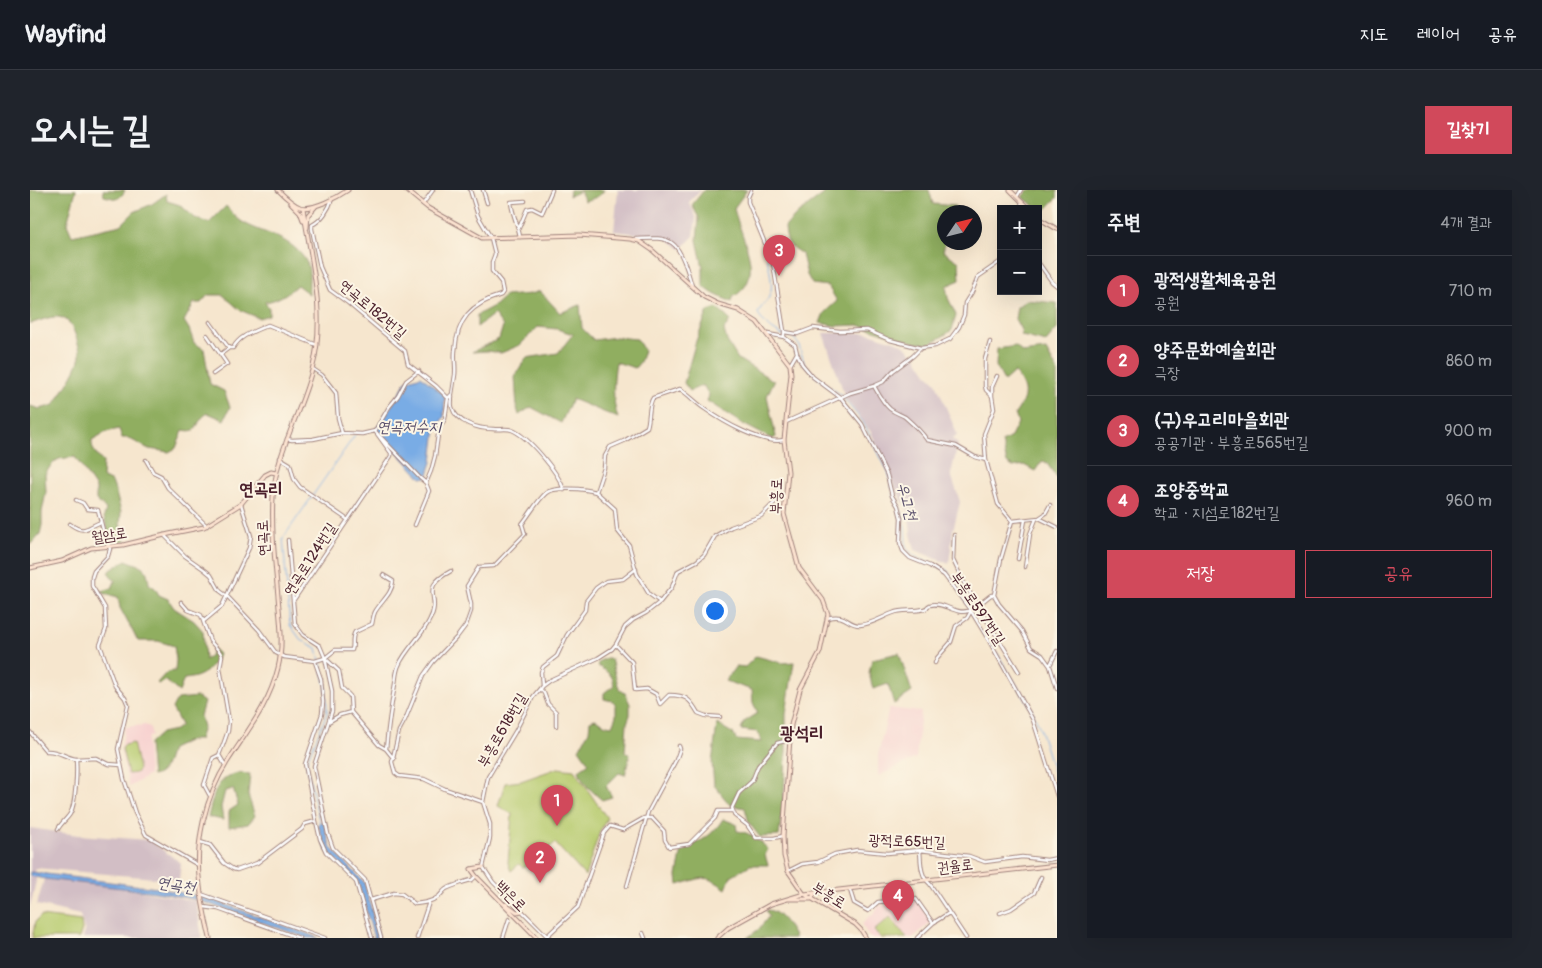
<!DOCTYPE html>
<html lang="ko">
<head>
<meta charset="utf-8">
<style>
	:root { --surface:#171b24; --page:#20242c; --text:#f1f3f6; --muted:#9ea1a6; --line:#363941; --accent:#d1495b }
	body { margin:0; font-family:Pangolin,"Poor Story",sans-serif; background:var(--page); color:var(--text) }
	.controls { position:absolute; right:15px; top:15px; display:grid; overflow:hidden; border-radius:0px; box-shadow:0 5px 20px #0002 }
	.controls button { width:45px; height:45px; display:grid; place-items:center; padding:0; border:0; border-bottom:1px solid var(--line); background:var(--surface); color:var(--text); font:25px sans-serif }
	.compass { position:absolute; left:907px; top:15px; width:45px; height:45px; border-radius:50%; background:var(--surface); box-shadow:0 5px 20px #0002; rotate:55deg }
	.you { position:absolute; left:684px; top:420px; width:18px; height:18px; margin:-12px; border:4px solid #fff; border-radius:50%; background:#1a73e8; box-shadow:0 0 0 8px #1a73e833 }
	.badge { display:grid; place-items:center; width:32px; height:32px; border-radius:50%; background:var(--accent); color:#fff; font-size:16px; font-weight:700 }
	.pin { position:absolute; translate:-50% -41px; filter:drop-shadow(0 1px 2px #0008) }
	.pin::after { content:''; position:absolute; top:26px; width:18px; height:15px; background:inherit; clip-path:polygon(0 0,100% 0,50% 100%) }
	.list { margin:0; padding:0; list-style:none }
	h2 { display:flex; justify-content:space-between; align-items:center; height:65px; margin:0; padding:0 20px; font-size:21px }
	h2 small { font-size:16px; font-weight:400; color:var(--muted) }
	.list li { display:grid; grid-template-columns:32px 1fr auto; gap:15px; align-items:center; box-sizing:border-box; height:70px; padding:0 20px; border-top:1px solid var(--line) }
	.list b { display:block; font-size:19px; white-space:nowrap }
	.list p { margin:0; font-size:16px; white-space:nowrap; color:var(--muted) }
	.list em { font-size:16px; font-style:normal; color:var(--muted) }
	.actions { display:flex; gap:10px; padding:15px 20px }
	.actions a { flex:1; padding:11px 0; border:1px solid var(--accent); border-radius:0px; text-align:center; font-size:18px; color:var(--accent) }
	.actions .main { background:var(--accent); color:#fff }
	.map { position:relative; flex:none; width:1027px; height:748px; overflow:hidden; border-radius:0px }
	header { display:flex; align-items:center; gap:30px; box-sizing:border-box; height:70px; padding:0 25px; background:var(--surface); border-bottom:1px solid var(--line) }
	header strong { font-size:24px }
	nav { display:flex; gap:28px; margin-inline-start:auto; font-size:18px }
	.intro { display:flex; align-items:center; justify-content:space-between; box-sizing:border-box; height:120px; padding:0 30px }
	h1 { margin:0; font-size:35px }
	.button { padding:12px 22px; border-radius:0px; background:var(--accent); color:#fff; font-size:18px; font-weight:700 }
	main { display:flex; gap:30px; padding:0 30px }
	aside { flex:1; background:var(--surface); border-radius:0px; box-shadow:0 5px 20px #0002 }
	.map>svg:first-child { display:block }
	.built { fill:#f7d0cf }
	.industrial { fill:#d2bec5 }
	.green { fill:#b6ca6d; stroke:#80744c }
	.forest { fill:#90ae60; stroke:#6d6646 }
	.water { fill:#79ace5; stroke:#626688 }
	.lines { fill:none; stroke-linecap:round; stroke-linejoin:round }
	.stream { stroke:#79ace5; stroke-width:1 }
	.street-casing { stroke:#a0827c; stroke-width:4.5 }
	.secondary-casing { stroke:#a0827c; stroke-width:5 }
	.street { stroke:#fff; stroke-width:2.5 }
	.secondary { stroke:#fde4d1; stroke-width:3 }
	.labels { text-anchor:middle; stroke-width:4; stroke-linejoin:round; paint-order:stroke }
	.street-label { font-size:15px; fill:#4a1f2b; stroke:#fcf5e5 }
	.water-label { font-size:16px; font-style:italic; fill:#5a506c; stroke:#fcf5e5 }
	.quarter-label { font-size:18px; font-weight:bold; fill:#4a1f2b; stroke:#fcf5e5 }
</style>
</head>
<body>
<header>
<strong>Wayfind</strong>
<nav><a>지도</a><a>레이어</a><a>공유</a></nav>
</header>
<div class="intro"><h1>오시는 길</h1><a class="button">길찾기</a></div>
<main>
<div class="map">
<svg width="1027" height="748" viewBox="0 0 1027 748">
	<rect width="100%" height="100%" fill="#fcf5e5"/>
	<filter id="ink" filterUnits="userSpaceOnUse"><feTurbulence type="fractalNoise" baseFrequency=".02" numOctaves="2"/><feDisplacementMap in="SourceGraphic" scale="10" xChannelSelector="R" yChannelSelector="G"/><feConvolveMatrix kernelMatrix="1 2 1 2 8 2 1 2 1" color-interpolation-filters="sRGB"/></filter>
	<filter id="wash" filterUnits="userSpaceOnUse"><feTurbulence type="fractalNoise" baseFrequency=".0096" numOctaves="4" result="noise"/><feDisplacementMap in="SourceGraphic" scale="20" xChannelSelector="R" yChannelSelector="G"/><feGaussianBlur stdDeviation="1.12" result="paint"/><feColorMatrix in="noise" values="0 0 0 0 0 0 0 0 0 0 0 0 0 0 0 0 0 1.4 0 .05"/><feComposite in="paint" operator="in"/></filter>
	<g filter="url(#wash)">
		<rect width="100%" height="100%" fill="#f6e6ce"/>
		<!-- built -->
		<path class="built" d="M859 518 891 522 886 568 848 586V565Z
			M115 535 120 537 122 546 118 547 117 554 119 585 99 597 91 560 95 537Z
			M883 711 888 712 901 732 885 746 882 748H840L832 735 839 726 843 725 849 716Z"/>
		<!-- industrial -->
		<path class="industrial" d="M588 0H671L659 12 666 27 664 46 651 59 635 47 584 41Z
			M793 143H839L873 154 887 168 898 185 906 193 927 244 923 249 928 254 921 284 930 312 923 340 919 374 885 360 881 344 878 320 865 298 841 242 816 209Z
			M0 638 48 645 119 650 151 673 149 690 5 678 6 691 0 717Z
			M14 689 88 697 166 711 172 748H53L55 742 50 725 7 715Z"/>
		<!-- green -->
		<path class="green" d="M103 553 109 579 106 583 98 584 92 559 94 555Z
			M528 578 544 580 577 628 570 641 555 686 525 653 493 678 489 674 481 681 478 673 482 624 468 616 475 593 491 591Z
			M11 726 51 731 52 739 49 748H2L5 732Z
			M860 727 877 748H851L844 741Z"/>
		<!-- forest -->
		<path class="forest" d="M0 0H46L37 34 42 46 91 35 104 22 122 14 136 4 137 11 150 15 165 28 179 33 196 16C202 23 208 30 216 34 237 45 264 48 277 73 281 81 278 95 279 104L267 95C257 104 248 110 235 112L239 118V125L229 128 210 120 193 105H178L171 113H164L154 131 159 139 164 153 174 159 180 194 194 201 200 217 194 230 178 223C163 232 172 244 153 240L146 258 139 262 119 259 98 248H92L89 239 76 242 62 250C61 259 67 266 73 272L72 287 82 292 86 303 91 322 90 334 95 352 81 354 74 327 76 319 66 310V298L45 267 29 269 22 274 15 284 16 302 12 322V335L10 344 0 355V216L10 219 24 215C31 204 46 182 49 170 52 163 48 154 46 147 37 119 23 126 0 134Z
			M73 0H95L93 4 87 9 74 6Z
			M540 0H574C569 8 563 8 555 11L550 1 539 6Z
			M674 0H717L704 18C710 47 738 87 703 107L702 112C689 106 685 106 673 96V77L667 50 669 28 662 15Z
			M795 0H899L903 14 925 16 923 22H914L915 53 913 61 929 72 930 90 916 96 918 108 926 125 922 140 915 145 899 154 883 152 828 135 806 136 790 133 794 123 807 111 798 96 782 94 777 85 772 64C759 56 756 53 755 37L767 24 794 4Z
			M998 0H1027V8L1013 22 992 7Z
			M510 101 530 123 550 115 552 138 564 150 586 147 607 149 614 161 610 172 605 178 586 172C583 190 582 211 588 228L542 209 531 233 501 217 489 225 487 218 485 187 496 168 528 163 543 144 527 139 508 137 490 155 471 163 458 161 442 162 469 149 473 136 464 124 447 137V125L464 116 475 106 501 104Z
			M996 110 1027 113V139L1016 152 992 146 991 140 985 129 987 117Z
			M687 118 700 130 694 140 697 151 708 169 744 191 737 206 746 247 742 249 711 233 677 211 679 205 673 195 660 201 654 193 666 151 678 121Z
			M986 156 992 163 1016 160 1027 180V288L1016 272 1012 271 1005 281 994 275 983 277 977 273 972 252 981 247 988 233 985 224C998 206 997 199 984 182L974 191 966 176 967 159Z
			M96 370C112 377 117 374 119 394L125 398 129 405 138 409 144 418 164 431 173 441 175 470 179 467 184 459 189 464C179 481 174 487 154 489L149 502 135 490 129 494 127 493 137 482 145 481 146 470 144 456 128 451H108L90 418 88 407 69 402 82 398 85 391 78 382Z
			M869 463 882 502 864 514 858 494 843 499 839 483 842 469Z
			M726 466 752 473 764 472 756 524V565L754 604 749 646 730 647 719 633 715 618 700 615 684 595 682 573 687 534 704 544 706 550 731 552 728 542 711 540 714 532 728 523 723 513 722 500 695 491 706 476 715 477Z
			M576 468 581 469 589 499 595 503 600 514V525L597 533 595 562 600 565 595 585 589 583 576 596 582 607 572 610C562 601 552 594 549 580L559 573 549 559 559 541 560 531 565 529 576 535 582 536 586 526V515L582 511 574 509V503L579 499 583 498C586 485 576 482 567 475L570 471Z
			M167 507 174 512 170 526 173 537 169 550H160L141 559C137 571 135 584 122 586L119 554 131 543 145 540 151 535 142 518 148 509Z
			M208 583 220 584 218 605 225 626 218 634 199 637V621L208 615 203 599 195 601 191 617 193 630 178 627C184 606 184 589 208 583Z
			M693 629 706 634 707 641C720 642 729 650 738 659L735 665 738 675H720L701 686 696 699C674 683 673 688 648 695L647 686 652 659C670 653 683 645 693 629Z
			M737 720C751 721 759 738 765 748H717L729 739 739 726 736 721Z"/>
		<!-- water -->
		<path class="water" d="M391 186 415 206 414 227 406 238 402 272 397 287 391 288 346 239 368 206 376 191Z
			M293 631 301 658 334 692 349 748H344L328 692 296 660 288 634Z
			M0 682 127 698 177 708 289 748H277L168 710 127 702 15 689 0 686Z"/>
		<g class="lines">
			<!-- stream -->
			<path class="stream" d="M737 68C739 79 744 94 740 105 737 112 731 116 728 123L731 129 742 139 750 144 763 147 769 155 774 173 784 185 811 205 833 232 859 284 862 299
				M862 303C876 324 875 334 876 358L886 367 917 380 941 419
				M967 463 1002 520 1009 536 1027 593
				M290 634 276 573 297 523 296 496 287 458 271 450 260 435 253 348 325 245"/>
		</g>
	</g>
	<g filter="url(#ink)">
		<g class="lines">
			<defs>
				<path id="street" d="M453 0 457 13
					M721 0 718 7V12L743 73 754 141V147L738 144
					M987 7 991 0
					M302 9C299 19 292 30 282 35V39L290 77 300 100 318 113 375 161 378 174 406 196 418 208 415 229 409 238 405 266 401 281 396 293
					M393 14 403 0
					M990 19 992 12
					M489 38 497 19 502 18 512 23 522 0
					M490 47C488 34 482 24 481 12L495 11
					M604 49C615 49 632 46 642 53 651 59 659 85 662 96
					M1008 72 1022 92 1027 96
					M180 132 199 158
					M754 142 767 144 783 138 810 141 837 140 860 150 891 158 905 156 920 149 929 137 934 125 935 113 942 102 948 87 971 71
					M177 145 197 174 183 184
					M754 147 765 155 767 163 760 175
					M960 152 955 169V196L956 200 962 206 964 219 954 244 956 270 968 314 982 331
					M767 163 772 174 783 187 811 208 832 234 857 285 862 306 868 316 871 328 870 353 873 361 880 368 900 376 914 385 941 421 958 449 1003 530 1027 606
					M191 164 199 158H203C210 145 225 141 238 135L287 155
					M283 179 292 185 306 203 308 228 312 243
					M844 196C849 205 853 213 860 219 865 223 870 224 875 227 883 234 891 241 897 250L926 256 945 267 956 270
					M422 206C422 209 421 214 422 217 426 233 449 239 463 239 469 240 477 238 482 240 499 247 528 282 534 300
					M962 206V197L967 186
					M418 208 422 204C423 198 424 191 425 185 426 177 424 169 425 161 427 129 441 114 471 105L473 102 471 92 462 81V72L465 64 461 48 448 26 440 0
					M756 232 820 203 844 196 853 192 863 181 883 166 891 158
					M257 249 262 250 283 249 312 243 332 244 345 241 390 288 396 293 399 301 385 335
					M250 268 260 274 264 289 270 297 318 330
					M116 270 123 282 131 286 138 298 177 336
					M566 302 585 319 587 340 599 355 607 384 619 404 630 412
					M46 310 53 313 57 319 68 320 73 340 80 359 78 366 64 381 62 387V396L75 418 76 439 70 455 85 496 95 508 98 515 88 559 94 589 105 623 116 645 168 675
					M1009 328 1015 324 1020 315
					M40 334C55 345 57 337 71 332
					M1027 337 1009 328 982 331 971 369 964 405 969 414 992 441 1001 458 1012 465 1020 476 1027 498
					M134 345 155 366 175 380 181 385 190 401 197 406 229 440 246 463 254 467 285 471 295 468 305 460H322C324 454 321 448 325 442L342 434C343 430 343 426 345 422 351 411 362 405 363 391L353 385
					M924 345 923 370 934 393 989 482
					M258 350 263 411
					M988 369 995 330
					M995 377 1000 344 1006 329
					M151 412 158 420 171 425 180 451 190 462 192 466 190 478 199 531 198 541 193 555 189 565 183 568 174 595 180 606
					M797 428C818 423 816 435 830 435 842 434 852 427 863 423 872 419 884 422 894 419 900 417 894 418 900 415 913 411 925 425 938 421 946 418 954 410 961 405H964
					M174 431 192 416 219 358 221 346 211 314
					M586 455 602 472 605 500 617 499 626 504 630 514 639 505C656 505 660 509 668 523L676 526 690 527
					M295 468 302 501V521L284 576 298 644 303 658 335 690 351 748
					M285 472 291 489 293 512 292 524 275 574 286 631 290 649 296 662 326 692 342 748
					M905 473 907 468 921 452 926 436 937 428 941 421
					M1020 475 1027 461
					M512 496 511 482 513 477 527 466 537 445 555 420 556 411 566 398 576 391 593 389 606 379
					M510 499 514 503 518 514 526 522V536
					M300 531 310 525 321 522
					M0 542 16 561C28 560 34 567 46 569
					M356 559C358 537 361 516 365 494 366 488 366 481 369 475 376 459 391 447 399 431 414 405 386 400 421 381
					M189 565 195 575
					M364 569 356 559 349 555 321 522 320 506 312 498 309 481 295 468 290 456 273 445 265 434 263 411 361 266V263L345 241 359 217 368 206 376 191 389 181
					M453 612 415 599 394 589 369 586 365 583 362 572 369 541 375 530 393 486 403 472 427 447 436 435 441 421V414L437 396 449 377 464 376 495 344 492 334C500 324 507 311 516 303 524 296 556 299 566 302L574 278 575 266 580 257 594 251 617 237C620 228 618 215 623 208L650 199C659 205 666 213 675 219 692 231 732 255 754 250
					M28 639C31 633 37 629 40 624 46 614 47 581 46 569L66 568 78 574 91 575
					M753 646 744 648H726L717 635 705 626 702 618 709 603 722 591 728 576 747 553 759 550
					M170 652 180 655 194 673 203 679 207 680 227 673 272 639 275 634 286 631
					M890 660C891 672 890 686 900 694L936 748
					M758 681 772 674 788 672 805 664 827 660 857 663 890 660 939 666 955 672 992 667 1017 670 1027 668
					M597 696 618 622 646 570 650 559 649 556
					M820 700 824 713 838 721 848 712 886 709 903 733
					M171 704 295 748
					M341 710 364 703 372 704 385 714C394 713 401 712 408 707 411 705 413 701 416 699 422 696 436 691 442 690L446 686
					M174 717 188 719 269 748
					M970 723 981 719 1004 703 1011 687
					M613 743 615 748
					M517 746 548 717 574 643 580 636 593 640 614 628H622L634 641 635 650 639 657 659 654 685 628 688 621H703
					M387 748 399 712
					M473 748 479 729
					M519 748 463 692 453 677 460 648V634L453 612 458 587 485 542 503 507 512 496 520 490 568 468 582 459 586 454 595 437 603 430 616 423 630 412 642 397 648 381 667 371 674 365 685 346 701 337 731 326 748 309 755 307
					M887 748 903 733 919 723"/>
				<path id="secondary" d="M248 0C254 6 262 14 270 17 282 21 308 7 318 0
					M376 0 398 18 452 48 549 45 600 49 609 51 622 60 674 107 688 114 708 120 727 132 760 175 761 184 754 250 758 282 754 324 769 378 793 410 798 424 790 462 770 500 761 535 753 646 754 666 758 681 774 704 825 734 831 740 836 748
					M980 0 999 19
					M261 13 270 22 273 30
					M1008 28 1027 39
					M277 38 278 25 286 16
					M0 378 32 371 61 358 93 355 139 344 174 337 211 314 235 285 241 282 246 283
					M441 679 446 686 507 748
					M441 679 453 677
					M758 709H781L785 703
					M476 714 487 722 492 721
					M180 748C176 731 172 713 170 696 164 654 175 607 198 571 217 541 239 515 248 478 253 458 251 438 249 418 246 381 241 344 243 307 246 262 271 223 282 180 297 126 281 71 273 18
					M687 748 698 738 741 714 774 704 1027 675"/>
			</defs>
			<!-- street casing -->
			<use href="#street" class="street-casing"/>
			<!-- secondary casing -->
			<use href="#secondary" class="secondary-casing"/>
			<!-- street -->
			<use href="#street" class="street"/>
			<!-- secondary -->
			<use href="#secondary" class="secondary"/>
		</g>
	</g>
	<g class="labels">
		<!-- street labels -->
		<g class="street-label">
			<text transform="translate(343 119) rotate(40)" y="5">연곡로182번길</text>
			<text transform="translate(746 306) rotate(-88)" y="5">부흥로</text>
			<text transform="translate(79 345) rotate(-9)" y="5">월암로</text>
			<text transform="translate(233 348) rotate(-93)" y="5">연곡로</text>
			<text transform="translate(280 369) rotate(-57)" y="5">연곡로124번길</text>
			<text transform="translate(948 418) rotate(56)" y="5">부흥로597번길</text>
			<text transform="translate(472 540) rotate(-60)" y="5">부흥로618번길</text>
			<text transform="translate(877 651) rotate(2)" y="5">광적로65번길</text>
			<text transform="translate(925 676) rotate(-7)" y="5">권율로</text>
			<text transform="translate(799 705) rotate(32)" y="5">부흥로</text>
			<text transform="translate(481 706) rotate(45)" y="5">백은로</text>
		</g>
		<!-- water labels -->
		<g class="water-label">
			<text x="379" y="242">연곡저수지</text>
			<text transform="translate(878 311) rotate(75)" y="6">우고천</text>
			<text transform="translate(146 694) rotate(9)" y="6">연곡천</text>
		</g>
		<!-- quarter labels -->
		<g class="quarter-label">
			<text x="231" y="305">연곡리</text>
			<text x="772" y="549">광석리</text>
		</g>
	</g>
</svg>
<div class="controls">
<button>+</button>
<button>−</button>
</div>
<svg class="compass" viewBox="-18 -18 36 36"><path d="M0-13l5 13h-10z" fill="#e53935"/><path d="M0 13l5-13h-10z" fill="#9ea1a6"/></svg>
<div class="you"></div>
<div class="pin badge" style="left:527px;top:636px">1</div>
<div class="pin badge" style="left:510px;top:693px">2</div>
<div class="pin badge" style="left:749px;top:86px">3</div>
<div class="pin badge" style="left:868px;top:731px">4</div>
</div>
<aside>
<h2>주변<small>4개 결과</small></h2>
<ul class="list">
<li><span class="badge">1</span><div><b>광적생활체육공원</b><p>공원</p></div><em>710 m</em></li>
<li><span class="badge">2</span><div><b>양주문화예술회관</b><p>극장</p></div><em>860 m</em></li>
<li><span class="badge">3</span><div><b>(구)우고리마을회관</b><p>공공기관 · 부흥로565번길</p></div><em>900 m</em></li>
<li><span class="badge">4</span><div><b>조양중학교</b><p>학교 · 지섬로182번길</p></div><em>960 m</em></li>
</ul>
<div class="actions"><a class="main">저장</a><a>공유</a></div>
</aside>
</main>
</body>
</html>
